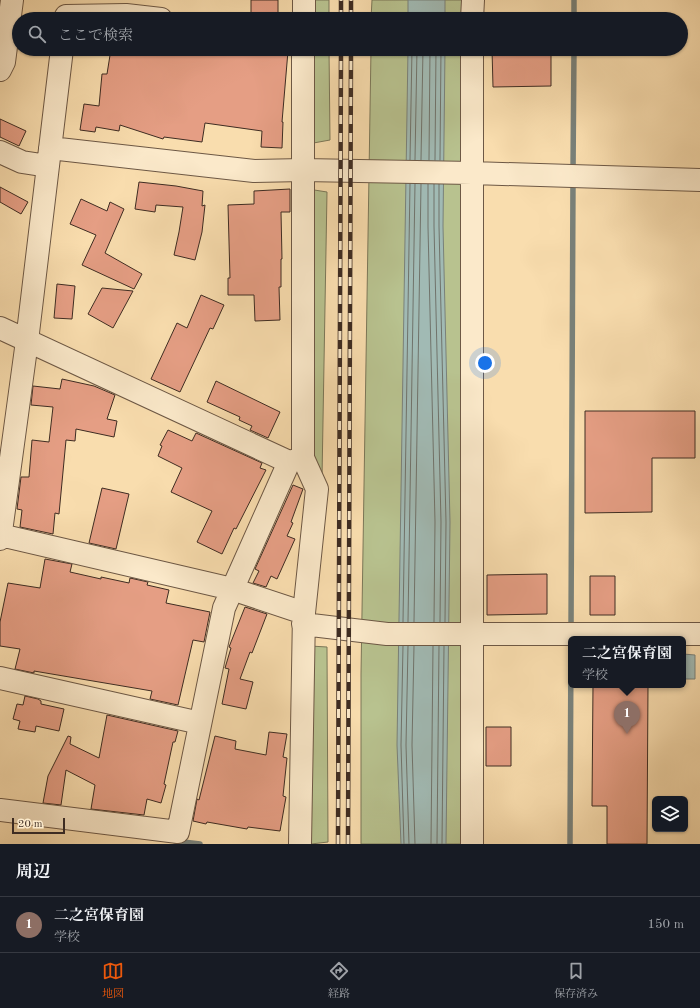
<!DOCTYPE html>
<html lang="ja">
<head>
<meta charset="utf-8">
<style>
	:root { --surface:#171b24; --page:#20242c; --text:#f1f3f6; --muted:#9ea1a6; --line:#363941; --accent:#ea580c }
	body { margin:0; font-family:"Old Standard TT","Noto Serif JP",serif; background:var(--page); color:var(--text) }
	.controls { position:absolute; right:12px; bottom:12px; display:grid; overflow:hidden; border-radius:6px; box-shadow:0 1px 3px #0004 }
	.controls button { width:36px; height:36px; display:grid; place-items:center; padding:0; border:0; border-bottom:1px solid var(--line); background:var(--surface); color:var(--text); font:20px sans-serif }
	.scale { position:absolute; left:12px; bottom:10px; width:53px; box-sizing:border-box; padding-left:4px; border:2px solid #3e2c22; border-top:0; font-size:11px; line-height:14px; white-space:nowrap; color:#3e2c22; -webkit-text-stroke:3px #fbe9ca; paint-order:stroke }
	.you { position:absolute; left:485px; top:363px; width:14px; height:14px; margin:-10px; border:3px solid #fff; border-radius:50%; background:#1a73e8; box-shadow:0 0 0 6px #1a73e833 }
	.badge { display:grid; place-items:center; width:26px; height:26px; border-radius:50%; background:var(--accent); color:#fff; font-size:13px; font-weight:700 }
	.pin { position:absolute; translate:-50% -33px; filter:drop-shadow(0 1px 2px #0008) }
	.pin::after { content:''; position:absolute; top:21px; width:14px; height:12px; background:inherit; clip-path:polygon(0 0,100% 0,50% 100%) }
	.popup { position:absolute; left:568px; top:636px; width:118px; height:52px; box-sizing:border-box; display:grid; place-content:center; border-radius:6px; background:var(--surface); filter:drop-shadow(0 1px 3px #0005); font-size:13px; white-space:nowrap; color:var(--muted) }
	.popup b { font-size:15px; color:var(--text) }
	.popup::after { content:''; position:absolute; left:50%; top:100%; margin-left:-8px; border:8px solid transparent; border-top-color:var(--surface) }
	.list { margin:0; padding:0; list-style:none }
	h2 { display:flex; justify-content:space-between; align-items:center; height:52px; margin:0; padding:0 16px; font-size:17px }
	h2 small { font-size:13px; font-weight:400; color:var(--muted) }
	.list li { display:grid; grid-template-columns:26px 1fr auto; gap:12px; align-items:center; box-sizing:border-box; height:56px; padding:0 16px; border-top:1px solid var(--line) }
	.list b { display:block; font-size:15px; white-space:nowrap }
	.list p { margin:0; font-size:13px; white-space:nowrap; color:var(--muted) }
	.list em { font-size:13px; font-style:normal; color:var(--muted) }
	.icon { flex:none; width:22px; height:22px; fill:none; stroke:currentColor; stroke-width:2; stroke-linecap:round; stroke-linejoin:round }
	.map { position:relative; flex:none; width:700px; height:844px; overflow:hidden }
	.search { position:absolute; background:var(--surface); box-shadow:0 1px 3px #0004; left:12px; right:12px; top:12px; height:44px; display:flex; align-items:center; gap:10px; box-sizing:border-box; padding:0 14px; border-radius:22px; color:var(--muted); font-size:15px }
	.sheet { height:108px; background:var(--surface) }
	nav { display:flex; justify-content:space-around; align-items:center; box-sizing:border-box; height:56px; border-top:1px solid var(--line); background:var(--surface); font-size:11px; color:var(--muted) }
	nav a { display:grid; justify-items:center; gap:2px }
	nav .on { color:var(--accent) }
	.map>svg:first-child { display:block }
	.green { fill:#b8c28f; stroke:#7b7758 }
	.water { fill:#a1bab4; stroke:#79817a }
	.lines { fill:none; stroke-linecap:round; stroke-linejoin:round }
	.shore { stroke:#70736b; stroke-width:1 }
	.stream { stroke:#79817a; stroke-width:5.5 }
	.building { fill:#e59e84; stroke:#3e2c22 }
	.minor-casing { stroke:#6d5845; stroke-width:24 }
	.minor { stroke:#fbe9ca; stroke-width:22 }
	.rail-casing { stroke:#3e2c22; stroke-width:4.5 }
	.rail { stroke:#fbe9ca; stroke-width:3; stroke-dasharray:9; stroke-linecap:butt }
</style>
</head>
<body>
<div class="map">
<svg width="700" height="844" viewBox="0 0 700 844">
	<rect width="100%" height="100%" fill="#f9ddae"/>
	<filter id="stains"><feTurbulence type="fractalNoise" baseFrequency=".005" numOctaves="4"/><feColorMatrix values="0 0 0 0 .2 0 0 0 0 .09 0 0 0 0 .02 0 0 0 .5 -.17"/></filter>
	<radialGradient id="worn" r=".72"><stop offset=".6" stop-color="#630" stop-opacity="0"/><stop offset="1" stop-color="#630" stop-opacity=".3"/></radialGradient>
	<!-- green -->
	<path class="green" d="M310 0H329V19H310Z
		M372 0H473L472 19H371Z
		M309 49H329L330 140 308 144Z
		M371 49H472L473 844H361V674Z
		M308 189 327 192 322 478 303 458Z
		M310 646 327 647 328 842 311 844Z"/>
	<!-- water -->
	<path class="water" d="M408 0H445V19H408Z
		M408 49H445L443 226 450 522 446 844H401L397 745Z
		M683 654 695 655V679H683Z"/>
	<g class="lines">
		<!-- shore -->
		<path class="shore" d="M410 160 412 49
			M415 160 417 49
			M421 160 423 49
			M429 160 430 49
			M435 160 436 49
			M440 160 441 49
			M428 184V227L435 522 434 622
			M434 184V226L441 522 440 622
			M439 184V226L446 522 445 622
			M403 622 410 184
			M408 622 415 184
			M414 622 421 184
			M403 646 401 745 404 844
			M408 646 406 745 409 844
			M414 646 412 745 415 844
			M431 844 433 646
			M437 844 439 646
			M442 844 444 646"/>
		<!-- stream -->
		<path class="stream" d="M574 19V0
			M573 172 574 49
			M571 630 573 180
			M175 841 200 844
			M570 844 571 638"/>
	</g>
	<!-- building -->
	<path class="building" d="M251 0H278V16H251Z
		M111 49H249L288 51 282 122H283L282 148 261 147 262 131 205 123 202 142 164 137 163 139 120 125 119 131 96 127 95 132 80 130 84 104 99 106 102 74H107Z
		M492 49H551V86L493 87Z
		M0 119 26 131 19 146 0 137Z
		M139 182 176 186 203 191 202 206 205 205 202 232 195 260 174 255 179 232 183 207 156 205 155 212 135 209Z
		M0 187 28 202 21 214 0 202Z
		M290 189V212H281L282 259H281V287H279L280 320 255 321 254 295H228V278H230L228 205 254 204V191Z
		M81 199 107 211 110 202 124 209 105 253 142 274 134 289 82 265 96 235 70 224Z
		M57 284 75 286 72 319 54 318Z
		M102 288 133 291 113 328 88 314Z
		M201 295 224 305 213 329 210 328 180 392 151 379 177 323 187 328Z
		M62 379 94 386 115 395 107 419 117 421 114 437 76 429 75 441 66 440 59 514 55 513 53 534 20 527 22 510 17 509 21 477H29L32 440 49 442 53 407 31 405 33 386 60 389Z
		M216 381 280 412 268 438 250 430 252 426 239 420 240 417 207 402Z
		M585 411H695V458H652V512L585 513Z
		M168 430 192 441 196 433 262 463 260 468 266 470 236 529 234 528 222 554 197 542 212 511 171 492 182 468 158 456 162 446 160 445Z
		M293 485 303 489 291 522 293 523 287 536 295 539 277 579 271 576 266 587 253 583 259 571 255 569Z
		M102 488 129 494 116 549 89 543Z
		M45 559 72 564 70 572 101 579V577L129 583 130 578 148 582 147 585 169 590 166 603 210 612 204 642 193 640 178 705 150 699 152 691 34 671V673L15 669 20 649 0 646V622L8 583 40 588Z
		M547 574V614L487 615V575Z
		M590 576H615V615H590Z
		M245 607 267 614 252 653 250 652 240 679 253 682 246 709 222 704 229 669 225 668 231 648 229 647Z
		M593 685H648L647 844H607V806H592Z
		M25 696 38 699 41 701V704L64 709 59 731 36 726 35 732 18 729 20 721 13 719 17 704 23 705Z
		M107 715 178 731 175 742H173L164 784 166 785 161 803 147 799 144 815 91 809 95 785 66 770 61 805 43 803 48 776 68 736 71 737 70 744 99 758Z
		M486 727H511V766H486Z
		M269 732 287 734 283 757 287 758 283 796 286 797 280 831 248 827 247 829 207 822 206 824 193 821 197 799 199 800 215 736 236 741 235 749 266 755Z"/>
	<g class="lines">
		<defs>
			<path id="minor" d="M66 16 126 15 161 19
				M304 19V0
				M472 19 473 0
				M0 70 4 62 12 0
				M50 148 254 171 303 170 472 173 700 180
				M0 152 22 162 48 166
				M0 328 289 462
				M0 535 232 589 304 613
				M0 539 27 341 62 49
				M303 624 387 634H700
				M0 678 200 723
				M0 810 178 832 224 608 289 462 303 458
				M300 844 304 613 317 489 303 458V49
				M472 844V49"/>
		</defs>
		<!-- minor casing -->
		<use href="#minor" class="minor-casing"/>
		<!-- minor -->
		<use href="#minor" class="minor"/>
		<defs>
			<path id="rail" d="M341 19V0
				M351 19V0
				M338 844 341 49
				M348 844 351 49"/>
		</defs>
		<!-- rail casing -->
		<use href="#rail" class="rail-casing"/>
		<!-- rail -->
		<use href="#rail" class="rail"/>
	</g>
	<rect width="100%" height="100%" filter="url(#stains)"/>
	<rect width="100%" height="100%" fill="url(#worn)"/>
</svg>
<div class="controls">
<button><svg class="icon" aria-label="layers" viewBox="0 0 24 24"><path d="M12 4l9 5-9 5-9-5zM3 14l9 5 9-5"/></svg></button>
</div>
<div class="scale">20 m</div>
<div class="you"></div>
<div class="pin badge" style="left:627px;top:734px;background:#8d6e63">1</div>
<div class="popup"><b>二之宮保育園</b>学校</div>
<div class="search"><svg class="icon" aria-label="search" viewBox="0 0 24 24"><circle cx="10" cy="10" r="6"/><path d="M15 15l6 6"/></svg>ここで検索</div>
</div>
<section class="sheet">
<h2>周辺<small></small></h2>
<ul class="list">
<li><span class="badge" style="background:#8d6e63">1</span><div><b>二之宮保育園</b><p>学校</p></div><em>150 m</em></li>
</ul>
</section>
<nav>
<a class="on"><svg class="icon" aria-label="map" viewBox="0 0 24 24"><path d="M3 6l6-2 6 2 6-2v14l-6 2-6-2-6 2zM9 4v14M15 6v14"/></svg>地図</a>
<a><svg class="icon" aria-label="directions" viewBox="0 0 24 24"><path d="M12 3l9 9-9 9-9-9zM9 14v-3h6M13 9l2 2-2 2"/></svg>経路</a>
<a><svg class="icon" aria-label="saved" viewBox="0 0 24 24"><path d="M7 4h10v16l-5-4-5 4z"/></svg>保存済み</a>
</nav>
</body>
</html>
